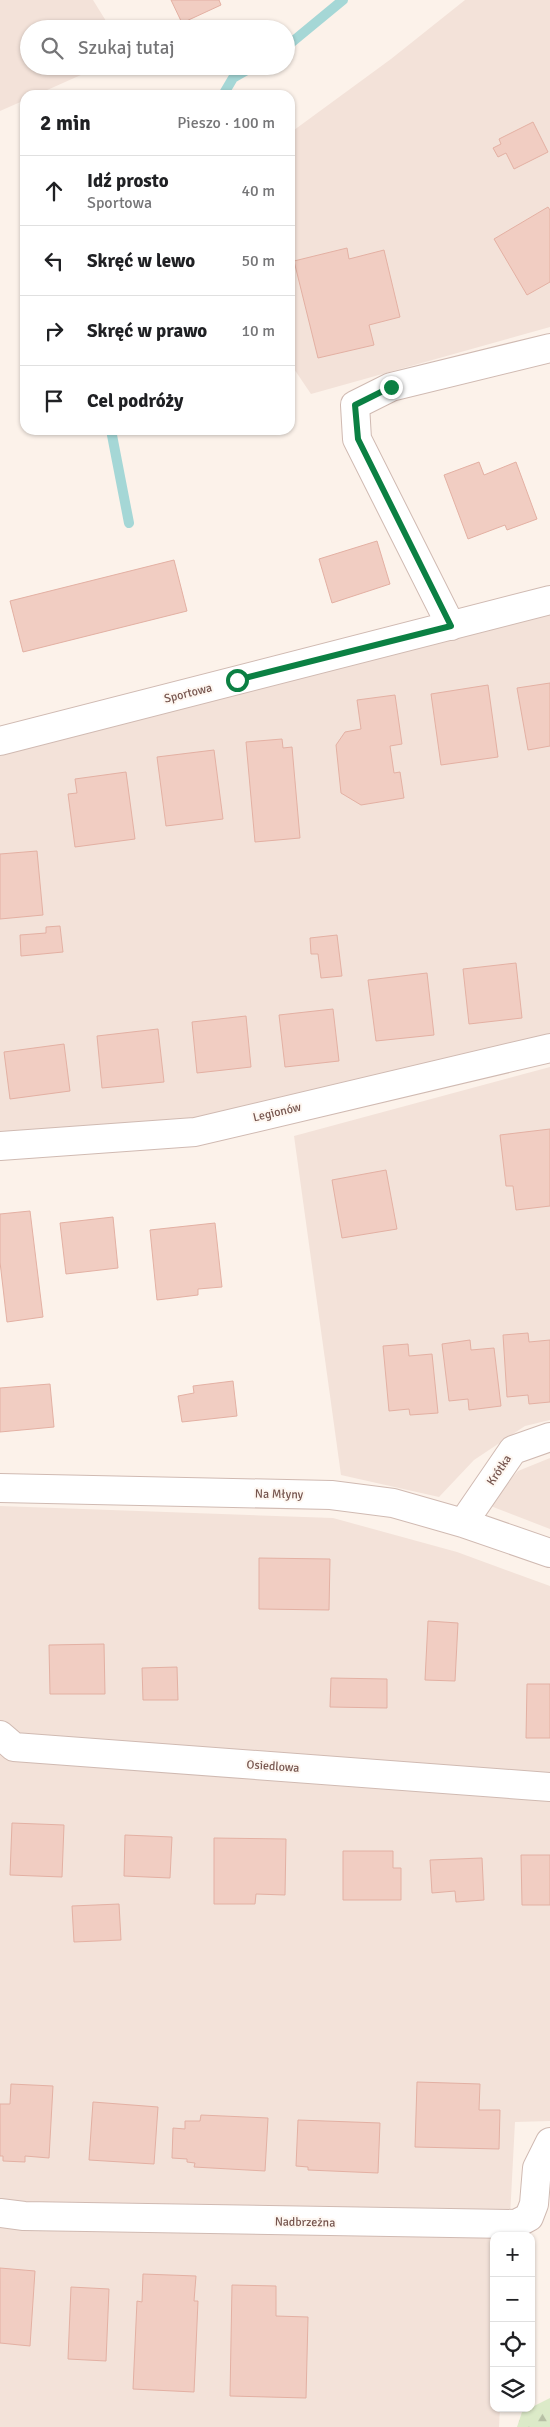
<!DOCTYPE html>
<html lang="pl">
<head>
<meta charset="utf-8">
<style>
	:root { --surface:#fff; --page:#f6f6f6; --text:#202124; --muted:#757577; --line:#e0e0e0 }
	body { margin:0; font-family:Signika,sans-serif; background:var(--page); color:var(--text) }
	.controls { position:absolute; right:15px; bottom:15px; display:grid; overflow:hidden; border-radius:10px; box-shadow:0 1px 4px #0004 }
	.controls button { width:45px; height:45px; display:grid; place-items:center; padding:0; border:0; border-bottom:1px solid var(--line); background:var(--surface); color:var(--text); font:25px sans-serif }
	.stop { position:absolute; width:15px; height:15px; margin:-11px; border:4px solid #0b8043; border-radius:50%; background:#fff }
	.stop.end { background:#0b8043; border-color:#fff; box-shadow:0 1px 5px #0008 }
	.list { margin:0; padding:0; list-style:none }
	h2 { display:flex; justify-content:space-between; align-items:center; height:65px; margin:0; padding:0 20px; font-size:21px }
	h2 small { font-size:16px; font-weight:400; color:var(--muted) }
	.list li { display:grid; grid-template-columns:32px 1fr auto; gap:15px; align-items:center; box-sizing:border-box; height:70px; padding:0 20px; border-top:1px solid var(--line) }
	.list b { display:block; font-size:19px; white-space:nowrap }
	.list p { margin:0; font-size:16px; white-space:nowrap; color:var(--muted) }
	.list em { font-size:16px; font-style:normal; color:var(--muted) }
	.icon { flex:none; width:28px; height:28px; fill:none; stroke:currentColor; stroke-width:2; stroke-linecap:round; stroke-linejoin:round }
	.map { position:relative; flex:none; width:550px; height:2427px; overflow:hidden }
	.search { position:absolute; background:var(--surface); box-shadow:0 1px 4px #0004; left:20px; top:20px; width:275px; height:55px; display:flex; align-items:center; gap:12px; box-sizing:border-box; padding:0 18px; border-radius:28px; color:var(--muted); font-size:19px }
	.panel { position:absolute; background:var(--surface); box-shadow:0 1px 4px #0004; left:20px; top:90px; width:275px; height:345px; border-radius:15px }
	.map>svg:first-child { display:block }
	.residential { fill:#f3e2d9 }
	.forest { fill:url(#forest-firs) }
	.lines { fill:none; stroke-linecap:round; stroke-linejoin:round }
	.stream { stroke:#a5d7d6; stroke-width:10 }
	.building { fill:#f1cdc2; stroke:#e3b0a3 }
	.street-casing { stroke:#d0bab2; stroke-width:30 }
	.street { stroke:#fff; stroke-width:28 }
	.route { stroke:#0b8043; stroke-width:6 }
	.labels { text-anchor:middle; stroke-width:4; stroke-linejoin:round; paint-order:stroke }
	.street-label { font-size:12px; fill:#76554e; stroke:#fef7f1 }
</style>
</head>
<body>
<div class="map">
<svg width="550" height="2427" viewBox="0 0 550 2427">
	<defs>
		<pattern id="forest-firs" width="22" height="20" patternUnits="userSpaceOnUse" patternTransform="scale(1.25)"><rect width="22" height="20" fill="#dceac8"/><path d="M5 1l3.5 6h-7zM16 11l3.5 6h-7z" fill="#b7c0a5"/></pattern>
	</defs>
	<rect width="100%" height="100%" fill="#fcf2ea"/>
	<!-- residential -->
	<path class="residential" d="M0 0H93L111 29H29V66H101L36 95H25V100L0 111Z
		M465 0H550V327L311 394 290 363V133L391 59Z
		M550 612V1035L203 1118 0 1139V756L29 746Z
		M550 1067V1420L525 1426 474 1460 439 1497 341 1475 294 1136Z
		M550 1458V1529L488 1505 518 1471Z
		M0 1506 333 1518 457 1552 550 1586V2121L515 2122 509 2236H494V2408H500L499 2427H0Z"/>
	<!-- forest -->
	<path class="forest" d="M550 2398V2427H517L522 2412Z"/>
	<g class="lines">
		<!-- stream -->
		<path class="stream" d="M286 47 343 0
			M223 95 233 78 254 66
			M111 430 129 523"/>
	</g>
	<!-- building -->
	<path class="building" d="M171 0H219L221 5 182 23Z
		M533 122 548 152 514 169 506 153 498 157 493 148 501 144 499 139Z
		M548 207 550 210V282L527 295 494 239Z
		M347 248 349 259 384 250 400 317 369 325 374 345 318 358 294 261Z
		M479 462 484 475 516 462 537 519 507 530 505 525 468 539 444 475Z
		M377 541 390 584 332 603 319 559Z
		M174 560 187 611 23 652 10 601Z
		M550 683V746L528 750 517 688Z
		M488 685 498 757 441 765 431 694Z
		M395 695 402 744 390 746 394 773 400 772 404 798 361 805 341 793 336 745 345 732 361 729 357 700Z
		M282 739 283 748 292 747 300 838 255 842 246 742Z
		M214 750 223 819 166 826 157 757Z
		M126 772 135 839 75 847 68 794 77 793 75 779Z
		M37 851 43 915 0 919V854Z
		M60 926 63 952 21 956 20 935 46 933V927Z
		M337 935 342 976 321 978 318 954H311L310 938Z
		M516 963 522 1018 469 1024 463 969Z
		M427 973 434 1035 376 1041 368 980Z
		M333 1009 339 1061 285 1067 279 1015Z
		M246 1016 251 1067 197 1073 192 1022Z
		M158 1029 164 1082 102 1088 97 1036Z
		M64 1044 70 1091 10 1099 4 1052Z
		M550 1129V1206L516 1210 513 1186H506L500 1135Z
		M386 1170 397 1229 342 1238 332 1180Z
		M30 1211 43 1317 7 1322 0 1262V1214Z
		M113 1217 118 1268 66 1274 60 1223Z
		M215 1223 222 1287 198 1289V1295L157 1300 150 1230Z
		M528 1333 529 1342 550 1340V1402L529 1404 528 1395 507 1397 503 1335Z
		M470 1340 471 1350 494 1348 501 1406 469 1410 468 1399 449 1401 442 1344Z
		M408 1344 409 1356 432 1354 438 1413 410 1415 409 1409 389 1411 383 1346Z
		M233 1381 237 1416 182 1422 178 1396 194 1393 193 1386Z
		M50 1384 54 1427 0 1432V1388Z
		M259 1558 330 1559 329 1610 259 1609Z
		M428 1621 458 1623 455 1681 425 1680Z
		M104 1644 105 1694H50L49 1645Z
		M177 1667 178 1700H143L142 1668Z
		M331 1678 387 1679V1708L330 1707Z
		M527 1684H550V1738H526Z
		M12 1823 64 1825 62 1877 10 1875Z
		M125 1835 172 1837 170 1878 124 1876Z
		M214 1838 286 1839 285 1895 256 1894 255 1904H214Z
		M343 1851H393V1868H401V1900H343Z
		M521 1855H550V1905H522Z
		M482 1858 484 1900 456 1902 455 1891 432 1893 430 1860Z
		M119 1904 121 1940 74 1942 72 1906Z
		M417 2082 480 2084 479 2110H500L499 2149 415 2147Z
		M11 2084 53 2086 49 2158 25 2156V2162L3 2161V2156H0V2104H10Z
		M93 2102 158 2107 154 2164 89 2160Z
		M201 2115 268 2118 265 2171 194 2167 195 2163 187 2162V2159L172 2158 173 2128 185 2129V2121H200Z
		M298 2120 380 2123 378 2173 308 2170V2167L296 2166Z
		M0 2268 35 2271 30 2346 0 2343Z
		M143 2274 196 2276 194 2301H198L194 2392 133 2389 137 2301 142 2302Z
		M232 2285 276 2286V2316L308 2317 306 2398 230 2396Z
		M71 2287 109 2289 106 2361 68 2359Z"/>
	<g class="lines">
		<defs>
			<path id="street" d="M451 626 357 439 355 405 391 387 550 348
				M0 741 550 600
				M0 1146 195 1132 550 1048
				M0 1488 331 1495 393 1503 463 1523 550 1553
				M463 1523 513 1450 550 1437
				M0 1735 14 1747 550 1787
				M0 2213 24 2216 516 2224 529 2217 534 2204 537 2168 550 2142"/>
		</defs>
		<!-- street casing -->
		<use href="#street" class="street-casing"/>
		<!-- street -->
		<use href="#street" class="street"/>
	</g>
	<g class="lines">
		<!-- route -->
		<path class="route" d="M237 680 451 626 358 439 355 405 391 387"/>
	</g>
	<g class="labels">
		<!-- street labels -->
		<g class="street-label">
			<text transform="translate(188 693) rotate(-14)" y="4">Sportowa</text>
			<text transform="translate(277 1112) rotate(-13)" y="4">Legionów</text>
			<text transform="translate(499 1470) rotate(-56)" y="4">Krótka</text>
			<text transform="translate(279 1494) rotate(1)" y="4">Na Młyny</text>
			<text transform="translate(273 1766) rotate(4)" y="4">Osiedlowa</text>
			<text transform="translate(305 2222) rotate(1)" y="4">Nadbrzeżna</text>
		</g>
	</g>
</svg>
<div class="controls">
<button>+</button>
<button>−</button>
<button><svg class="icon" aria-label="locate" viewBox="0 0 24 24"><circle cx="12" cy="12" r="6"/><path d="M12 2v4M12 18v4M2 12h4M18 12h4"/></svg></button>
<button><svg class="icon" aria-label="layers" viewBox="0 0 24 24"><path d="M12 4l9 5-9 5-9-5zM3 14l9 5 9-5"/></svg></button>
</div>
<div class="stop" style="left:237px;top:680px"></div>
<div class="stop end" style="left:391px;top:387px"></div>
<div class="search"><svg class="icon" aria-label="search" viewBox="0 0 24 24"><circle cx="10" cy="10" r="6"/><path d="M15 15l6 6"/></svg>Szukaj tutaj</div>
<section class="panel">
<h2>2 min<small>Pieszo · 100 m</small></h2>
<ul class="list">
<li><svg class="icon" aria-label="ahead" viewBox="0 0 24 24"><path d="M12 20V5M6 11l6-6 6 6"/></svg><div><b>Idź prosto</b><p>Sportowa</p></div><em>40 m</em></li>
<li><svg class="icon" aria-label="left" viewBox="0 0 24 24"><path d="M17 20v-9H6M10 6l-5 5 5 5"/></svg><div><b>Skręć w lewo</b></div><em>50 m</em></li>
<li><svg class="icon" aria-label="right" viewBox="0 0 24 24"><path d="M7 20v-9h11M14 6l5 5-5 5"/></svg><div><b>Skręć w prawo</b></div><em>10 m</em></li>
<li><svg class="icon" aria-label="arrive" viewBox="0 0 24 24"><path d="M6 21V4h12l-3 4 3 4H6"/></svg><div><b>Cel podróży</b></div></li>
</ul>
</section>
</div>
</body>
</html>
